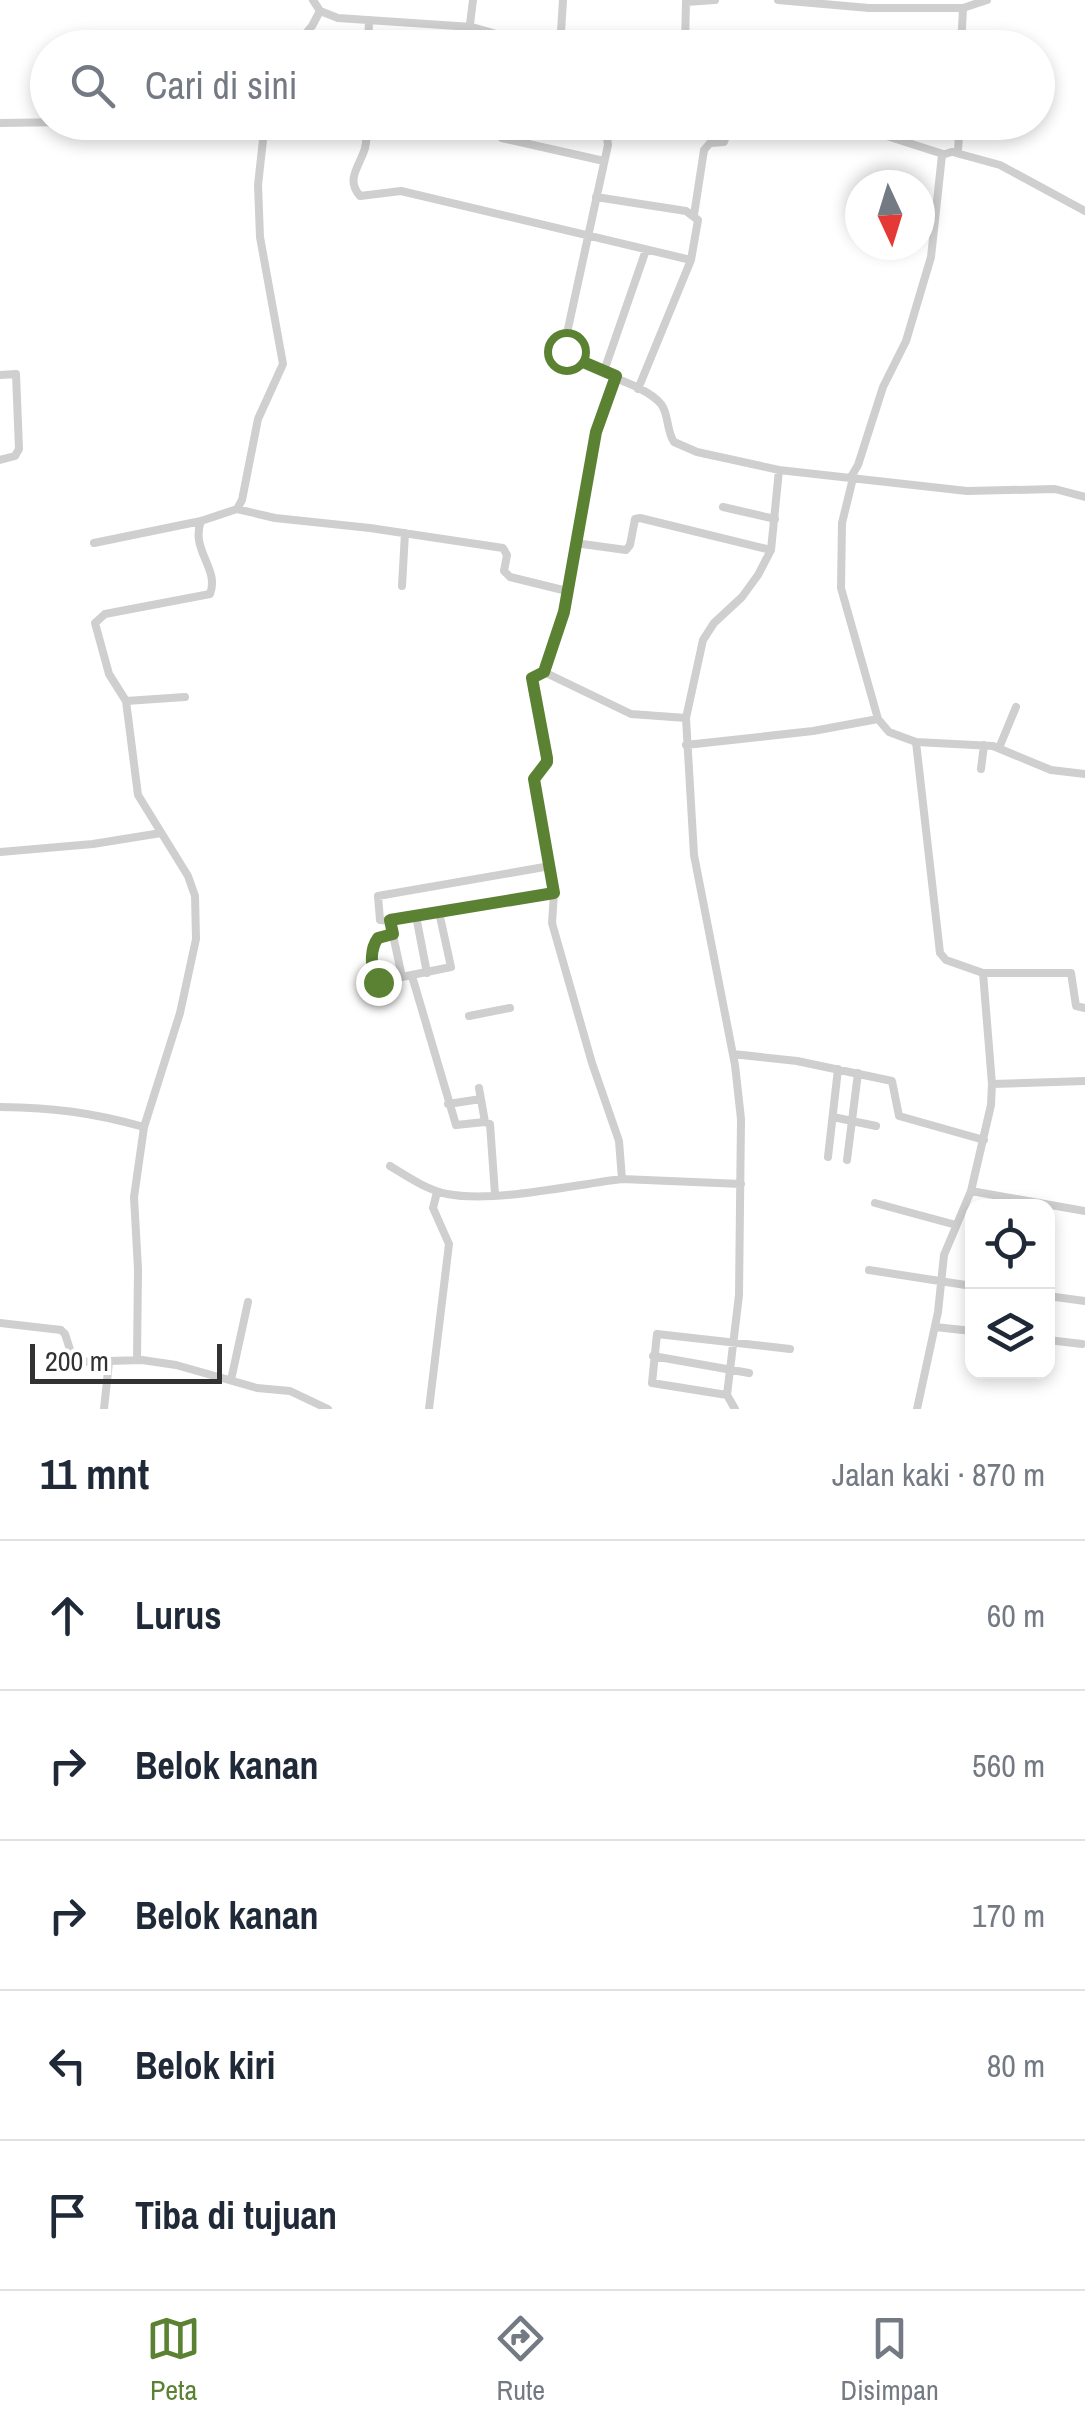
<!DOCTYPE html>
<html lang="id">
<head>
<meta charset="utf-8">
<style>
	:root { --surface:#fff; --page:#f6f6f7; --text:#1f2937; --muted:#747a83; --line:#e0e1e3; --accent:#5b8233 }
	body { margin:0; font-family:"Archivo Narrow",sans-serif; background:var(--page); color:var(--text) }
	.controls { position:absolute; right:30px; bottom:30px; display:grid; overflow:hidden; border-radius:20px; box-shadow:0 5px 15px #0003 }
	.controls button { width:90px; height:90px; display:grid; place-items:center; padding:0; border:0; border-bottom:2px solid var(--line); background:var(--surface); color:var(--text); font:50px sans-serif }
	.compass { position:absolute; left:845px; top:170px; width:90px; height:90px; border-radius:50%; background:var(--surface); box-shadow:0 5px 15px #0003; rotate:176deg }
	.scale { position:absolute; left:30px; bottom:25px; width:192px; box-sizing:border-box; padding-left:10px; border:5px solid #323232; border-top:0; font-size:28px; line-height:35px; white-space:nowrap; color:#323232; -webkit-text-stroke:8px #fff; paint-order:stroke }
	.stop { position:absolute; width:30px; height:30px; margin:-22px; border:8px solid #5b8233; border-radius:50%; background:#fff }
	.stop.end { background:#5b8233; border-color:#fff; box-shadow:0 2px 10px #0008 }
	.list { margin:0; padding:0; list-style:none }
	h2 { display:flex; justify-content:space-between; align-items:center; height:130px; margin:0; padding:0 40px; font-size:42px }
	h2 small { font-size:32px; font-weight:400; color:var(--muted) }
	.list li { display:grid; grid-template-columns:65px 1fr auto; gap:30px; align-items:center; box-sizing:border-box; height:150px; padding:0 40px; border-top:2px solid var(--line) }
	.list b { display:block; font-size:38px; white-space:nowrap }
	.list em { font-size:32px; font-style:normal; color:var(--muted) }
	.icon { flex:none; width:55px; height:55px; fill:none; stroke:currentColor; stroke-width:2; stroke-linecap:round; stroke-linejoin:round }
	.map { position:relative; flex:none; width:1085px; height:1409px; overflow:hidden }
	.search { position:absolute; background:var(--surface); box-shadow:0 5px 15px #0003; left:30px; right:30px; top:30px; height:110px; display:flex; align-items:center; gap:25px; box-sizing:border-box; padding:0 35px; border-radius:55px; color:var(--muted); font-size:38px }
	.sheet { height:880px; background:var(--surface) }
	nav { display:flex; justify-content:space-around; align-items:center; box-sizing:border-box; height:140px; border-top:2px solid var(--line); background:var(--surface); font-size:28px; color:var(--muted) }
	nav a { display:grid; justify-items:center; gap:5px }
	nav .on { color:var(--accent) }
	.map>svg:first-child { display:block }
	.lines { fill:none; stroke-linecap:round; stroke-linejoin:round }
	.minor { stroke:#cfcfcf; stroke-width:8 }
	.route { stroke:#5b8233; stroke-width:12 }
</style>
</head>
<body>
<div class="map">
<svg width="1085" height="1409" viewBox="0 0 1085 1409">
	<rect width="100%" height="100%" fill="#fff"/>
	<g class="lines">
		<!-- minor -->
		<path class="minor" d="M313 0 320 11 338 18 472 27 545 48
			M778 0 869 8H963
			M686 2 715 0
			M293 48 312 26 320 11
			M368 48 369 20
			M467 48 473 0
			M560 48 563 0
			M685 48 686 0
			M961 48 963 8 987 0
			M367 122C367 131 367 140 365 148 360 166 345 179 360 196L401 191 691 260
			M605 122 608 145 564 347C578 373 640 379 661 404 669 414 666 430 674 442L697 452 779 470 967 491 1055 489 1085 497
			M843 122 943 154
			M0 123 70 122
			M502 138 604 161
			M956 153 1000 165 1085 211
			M596 197 686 211 698 220 691 260 638 389
			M694 215 704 150 710 143 724 142 731 122
			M604 371 646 250
			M0 375 16 374 19 449 15 456 0 460
			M616 376 596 432 564 612 544 672 631 714 686 718
			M851 477 858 465 883 387 906 341 931 257 942 155 958 150 960 122
			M853 478 842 523 841 588 878 719 889 732 916 742 993 746 1051 770 1085 774
			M723 507 775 519
			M237 509 242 500 258 419 283 364 260 237 258 185 265 122
			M94 543 201 521 237 509 275 518 370 528 503 548 507 555 504 571 510 577 567 591
			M575 543 626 550 630 545 635 519 640 518 771 550
			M402 586 405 533
			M544 672 532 678V687L547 762 534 779 554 893 552 923 592 1063 619 1141 622 1179 741 1184
			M126 701 185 697
			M916 742 940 953 946 960 983 973
			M686 745 813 731 878 719
			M999 748 1016 707
			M981 769 984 745
			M0 852 93 844 161 833
			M439 912 451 967 402 977 390 921 393 920 554 893
			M416 916 427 973
			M390 921 380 920 378 896 550 866
			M393 934 378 938 372 956 374 980 402 977
			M412 976 456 1125 485 1122 490 1124 495 1194
			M469 1016 510 1008
			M733 1054 797 1061 892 1081 899 1116 984 1140
			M992 1084 1085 1081
			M479 1088 485 1122
			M448 1104 481 1099
			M0 1107C55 1108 90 1112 144 1127
			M833 1117 876 1126
			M828 1157 838 1069
			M847 1160 858 1073
			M390 1166C408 1177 427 1190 447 1194 495 1203 572 1185 622 1179
			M971 1191 1085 1211
			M875 1203 956 1225
			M869 1270 972 1286
			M1048 1296 1085 1301
			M0 1323 61 1330 65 1334 74 1362 142 1360 176 1365 257 1388 290 1391 328 1409
			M935 1327 972 1331
			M1048 1340 1082 1344
			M653 1356 749 1373
			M137 1360 138 1269 134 1197 144 1127 180 1013 196 939 195 896 188 876 138 795 126 701 109 674 95 623 105 614 210 594C220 569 190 550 201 521
			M231 1380 248 1302
			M727 1395 652 1383 657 1334 790 1349
			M104 1409 109 1362
			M429 1409 449 1244 433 1208 437 1192
			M735 1409 727 1395 739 1295 741 1119 735 1065 694 855 686 718 703 640 714 623 742 597 758 575 771 550 779 470
			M917 1409 938 1312 944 1255 971 1191 991 1105 992 1084 983 973H1071L1076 1006 1085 1008"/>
	</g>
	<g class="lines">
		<!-- route -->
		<path class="route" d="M378 982 374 980C372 966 369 950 378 938L393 934 390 920 554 893 534 779 547 762V758L532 678 544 672 564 612 596 432 616 376 574 358 566 351"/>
	</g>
</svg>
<div class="controls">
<button><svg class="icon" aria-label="locate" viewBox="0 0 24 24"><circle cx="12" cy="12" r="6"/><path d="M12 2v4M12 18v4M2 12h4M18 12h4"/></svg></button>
<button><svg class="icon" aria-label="layers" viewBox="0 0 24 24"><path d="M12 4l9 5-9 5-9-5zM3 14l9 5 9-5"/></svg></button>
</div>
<svg class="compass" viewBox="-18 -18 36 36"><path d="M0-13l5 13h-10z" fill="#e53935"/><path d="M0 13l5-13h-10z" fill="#747a83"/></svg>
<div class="scale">200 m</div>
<div class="stop" style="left:566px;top:351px"></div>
<div class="stop end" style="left:378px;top:982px"></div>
<div class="search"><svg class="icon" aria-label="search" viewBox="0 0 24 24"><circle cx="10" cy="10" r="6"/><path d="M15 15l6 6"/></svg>Cari di sini</div>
</div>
<section class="sheet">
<h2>11 mnt<small>Jalan kaki · 870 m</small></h2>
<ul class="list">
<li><svg class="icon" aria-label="ahead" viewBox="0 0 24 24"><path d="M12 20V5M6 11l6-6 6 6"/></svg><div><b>Lurus</b></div><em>60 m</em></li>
<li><svg class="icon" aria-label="right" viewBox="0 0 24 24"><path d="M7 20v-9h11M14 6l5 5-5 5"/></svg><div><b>Belok kanan</b></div><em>560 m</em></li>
<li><svg class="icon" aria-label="right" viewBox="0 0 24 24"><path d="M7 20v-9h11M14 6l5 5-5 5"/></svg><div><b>Belok kanan</b></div><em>170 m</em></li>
<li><svg class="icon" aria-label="left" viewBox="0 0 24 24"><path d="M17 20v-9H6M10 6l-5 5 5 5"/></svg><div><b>Belok kiri</b></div><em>80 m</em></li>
<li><svg class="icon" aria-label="arrive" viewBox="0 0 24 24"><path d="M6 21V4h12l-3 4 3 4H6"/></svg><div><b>Tiba di tujuan</b></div></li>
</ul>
</section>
<nav>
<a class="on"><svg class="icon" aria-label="map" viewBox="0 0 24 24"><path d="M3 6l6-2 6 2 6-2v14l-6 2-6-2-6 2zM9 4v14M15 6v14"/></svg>Peta</a>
<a><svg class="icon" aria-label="directions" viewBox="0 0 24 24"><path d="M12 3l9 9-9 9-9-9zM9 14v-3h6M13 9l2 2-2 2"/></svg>Rute</a>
<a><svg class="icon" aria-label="saved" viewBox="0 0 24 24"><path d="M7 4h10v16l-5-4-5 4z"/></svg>Disimpan</a>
</nav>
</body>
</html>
